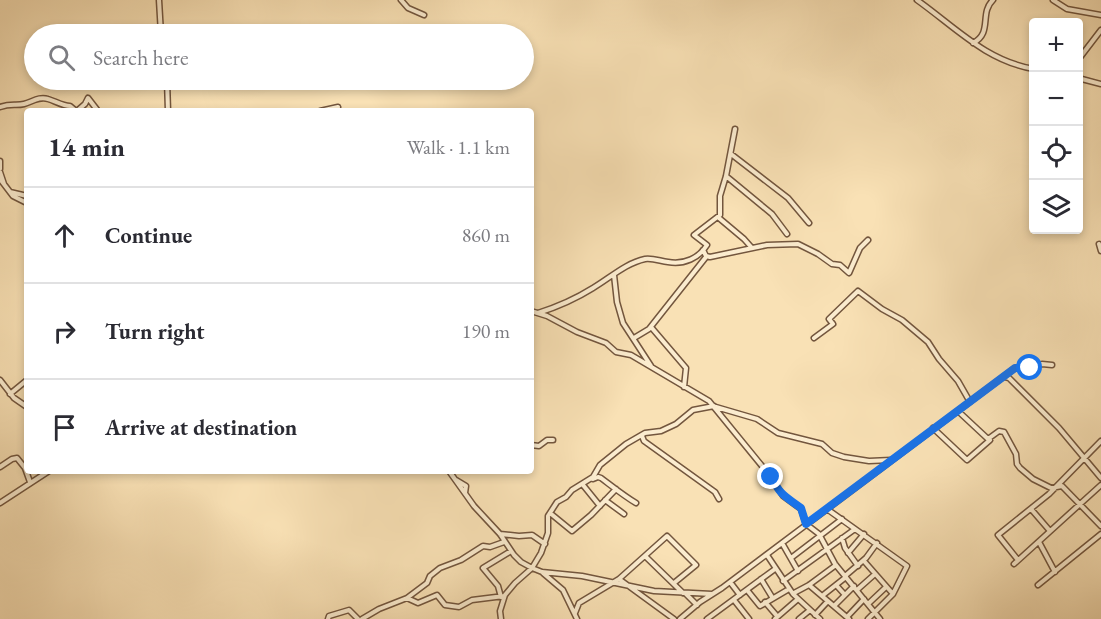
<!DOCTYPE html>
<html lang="en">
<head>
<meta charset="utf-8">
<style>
	:root { --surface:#fff; --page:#f2f2f3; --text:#2b2b33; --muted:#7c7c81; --line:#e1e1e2 }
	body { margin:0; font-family:"EB Garamond",serif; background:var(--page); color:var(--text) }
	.controls { position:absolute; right:18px; top:18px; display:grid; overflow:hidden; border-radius:6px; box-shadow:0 3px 9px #0003 }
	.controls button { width:54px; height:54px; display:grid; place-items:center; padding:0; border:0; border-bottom:2px solid var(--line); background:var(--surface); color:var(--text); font:30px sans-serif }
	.stop { position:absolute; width:18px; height:18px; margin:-14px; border:4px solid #1a73e8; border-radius:50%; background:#fff }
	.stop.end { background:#1a73e8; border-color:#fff; box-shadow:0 2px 6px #0008 }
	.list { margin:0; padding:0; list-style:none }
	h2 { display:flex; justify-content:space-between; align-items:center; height:78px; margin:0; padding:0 24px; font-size:26px }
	h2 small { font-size:20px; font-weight:400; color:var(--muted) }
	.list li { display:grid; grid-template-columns:39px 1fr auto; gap:18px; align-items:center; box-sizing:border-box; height:96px; padding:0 24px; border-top:2px solid var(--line) }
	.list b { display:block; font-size:22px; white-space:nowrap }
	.list em { font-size:20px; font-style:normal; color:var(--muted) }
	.icon { flex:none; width:33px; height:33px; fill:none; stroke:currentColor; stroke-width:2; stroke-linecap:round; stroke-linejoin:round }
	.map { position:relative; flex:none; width:1101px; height:619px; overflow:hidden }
	.search { position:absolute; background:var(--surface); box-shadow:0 3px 9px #0003; left:24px; top:24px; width:510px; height:66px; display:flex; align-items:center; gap:15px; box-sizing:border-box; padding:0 21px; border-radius:33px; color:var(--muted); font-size:22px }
	.panel { position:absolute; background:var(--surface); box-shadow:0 3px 9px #0003; left:24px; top:108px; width:510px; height:366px; border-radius:6px }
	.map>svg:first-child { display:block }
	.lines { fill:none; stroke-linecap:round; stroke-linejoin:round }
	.minor-casing { stroke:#73563e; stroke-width:7 }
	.minor { stroke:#fbeccf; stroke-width:4 }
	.route { stroke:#1a73e8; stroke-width:8 }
</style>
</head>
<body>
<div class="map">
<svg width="1101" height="619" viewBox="0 0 1101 619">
	<rect width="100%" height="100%" fill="#f9e1b5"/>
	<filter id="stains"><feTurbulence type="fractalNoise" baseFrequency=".00333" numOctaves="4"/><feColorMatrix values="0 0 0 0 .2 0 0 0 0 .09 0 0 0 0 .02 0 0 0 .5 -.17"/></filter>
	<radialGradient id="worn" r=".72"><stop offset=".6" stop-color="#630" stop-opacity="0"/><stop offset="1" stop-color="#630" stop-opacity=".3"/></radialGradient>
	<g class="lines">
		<defs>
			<path id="minor" d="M159 0 161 34
				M401 0 408 8 424 15
				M917 0C955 27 986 61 1034 69
				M1053 0 1067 9 1101 15
				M973 43C993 33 979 13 993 0
				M1078 60 1101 30
				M1078 78 1101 84
				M167 80 168 111
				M0 107C11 103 16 106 24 104 32 102 39 96 48 99 55 101 63 106 70 106L76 111
				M77 111 85 104 88 98 98 111
				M320 111 338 107
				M731 154 788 198 809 223
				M0 161V169
				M0 172 4 184
				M726 176 772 214 787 234
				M0 179 13 196 27 203
				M10 192 27 196
				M719 218 744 239 752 248
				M1099 244 1101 251
				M703 250 706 256 710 257 767 245 798 244 818 254 832 264 840 265 849 273 860 248 868 240
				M614 275 617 302 623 323 651 366
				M531 311 547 316 577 332 606 343 616 352 631 355 709 401 771 477 783 496 801 509 806 524 819 534 835 564 880 619
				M538 313C557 307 577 298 593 288 610 278 626 263 645 259 653 258 660 261 668 262 684 265 699 258 707 245L694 235 720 215V196L726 176 735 129
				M651 327 686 368 684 387
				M634 338 649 329 706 257
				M814 338 833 324 829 319 858 291 882 309 902 320 928 342 939 359 958 381 970 402
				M1005 377 1009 378 1059 428 1101 478
				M0 380 14 398 27 407
				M10 394 27 380
				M716 407 757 419 778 433 822 444 832 453 844 457 869 461 891 460
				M958 411 988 439 999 431 1004 432 1016 454 1017 464 1020 468 1033 479 1051 488 1062 486 1101 526
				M933 428 967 460 990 440
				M642 436 644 441 715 492 719 499
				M531 445 539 446 547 440H553
				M0 467 12 459 17 458 25 468 30 482
				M449 471 474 506 500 534 514 555 521 562 532 568 542 572 582 576 654 591 712 594
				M593 479 598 477 601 478C613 487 624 496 636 503
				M456 480 466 486 465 493
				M583 485 600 506
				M605 500 624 514
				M0 503 49 471
				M827 509 907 566 893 594 868 619
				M1031 509 1050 531
				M550 513 572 531 591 515 616 489
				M500 534 519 536 532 535 545 544
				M842 538 845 548 858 566
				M1039 542 1055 572
				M782 543 798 571
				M848 553 864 534
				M767 555 793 594 820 619
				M645 556 683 593
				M791 558 842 519
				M1018 560 998 535 1049 494 1101 441
				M864 561 893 594
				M1014 564 1101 485
				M543 573 563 590 577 619
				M845 576 866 558 877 543
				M619 579 674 619
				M761 579 772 597
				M783 581 855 529
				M730 582 740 595
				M809 585 849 619
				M836 585 845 595
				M1038 585 1101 534
				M747 590 760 606 789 589
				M857 590 875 574
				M794 593 809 585 836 565
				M686 594 697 605
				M822 596 846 577
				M501 597 498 586 483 568 511 551
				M407 598 427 583 430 576 440 568 461 560 483 546 490 547 504 542
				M734 600 749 619
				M765 602 777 616
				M868 604 886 587
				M834 606 854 586
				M575 613 579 603 619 579 667 536 696 565 674 583
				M815 615 828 601
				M847 617 864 599
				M328 619 329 616 349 610 358 619
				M362 619 379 609 407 598 418 603 437 595 445 605 459 607 472 600 504 596
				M501 619 500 611 505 595 515 583 532 568 541 553 548 533V516L557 502 566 497 572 490 593 477 600 465 626 444 645 433 661 431 676 424 693 410 714 406
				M680 619 700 602 722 588 1015 368 1032 367 1042 364 1052 365
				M707 619 775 569
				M775 619 798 599
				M799 619 810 610"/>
		</defs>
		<!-- minor casing -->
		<use href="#minor" class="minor-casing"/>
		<!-- minor -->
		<use href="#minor" class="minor"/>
	</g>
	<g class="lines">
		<!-- route -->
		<path class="route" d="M771 477C781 496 785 496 801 508L806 524 1015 368H1030"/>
	</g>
	<rect width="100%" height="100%" filter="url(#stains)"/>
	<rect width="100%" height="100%" fill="url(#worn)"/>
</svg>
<div class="controls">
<button>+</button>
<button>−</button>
<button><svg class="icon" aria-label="locate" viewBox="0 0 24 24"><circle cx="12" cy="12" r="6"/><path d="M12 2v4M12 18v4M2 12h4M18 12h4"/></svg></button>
<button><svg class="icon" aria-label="layers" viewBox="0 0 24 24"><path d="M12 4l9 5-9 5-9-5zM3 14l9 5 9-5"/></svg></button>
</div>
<div class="stop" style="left:1030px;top:368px"></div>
<div class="stop end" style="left:771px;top:477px"></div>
<div class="search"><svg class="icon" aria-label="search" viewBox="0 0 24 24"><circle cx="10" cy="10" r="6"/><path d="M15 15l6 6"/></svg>Search here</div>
<section class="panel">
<h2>14 min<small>Walk · 1.1 km</small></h2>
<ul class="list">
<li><svg class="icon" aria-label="ahead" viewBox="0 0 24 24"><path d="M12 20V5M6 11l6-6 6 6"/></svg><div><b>Continue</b></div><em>860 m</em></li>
<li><svg class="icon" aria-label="right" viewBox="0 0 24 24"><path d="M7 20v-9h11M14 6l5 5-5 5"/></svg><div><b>Turn right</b></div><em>190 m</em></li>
<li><svg class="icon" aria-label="arrive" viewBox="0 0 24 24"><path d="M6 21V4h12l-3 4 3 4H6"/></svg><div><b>Arrive at destination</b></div></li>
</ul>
</section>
</div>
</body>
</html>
